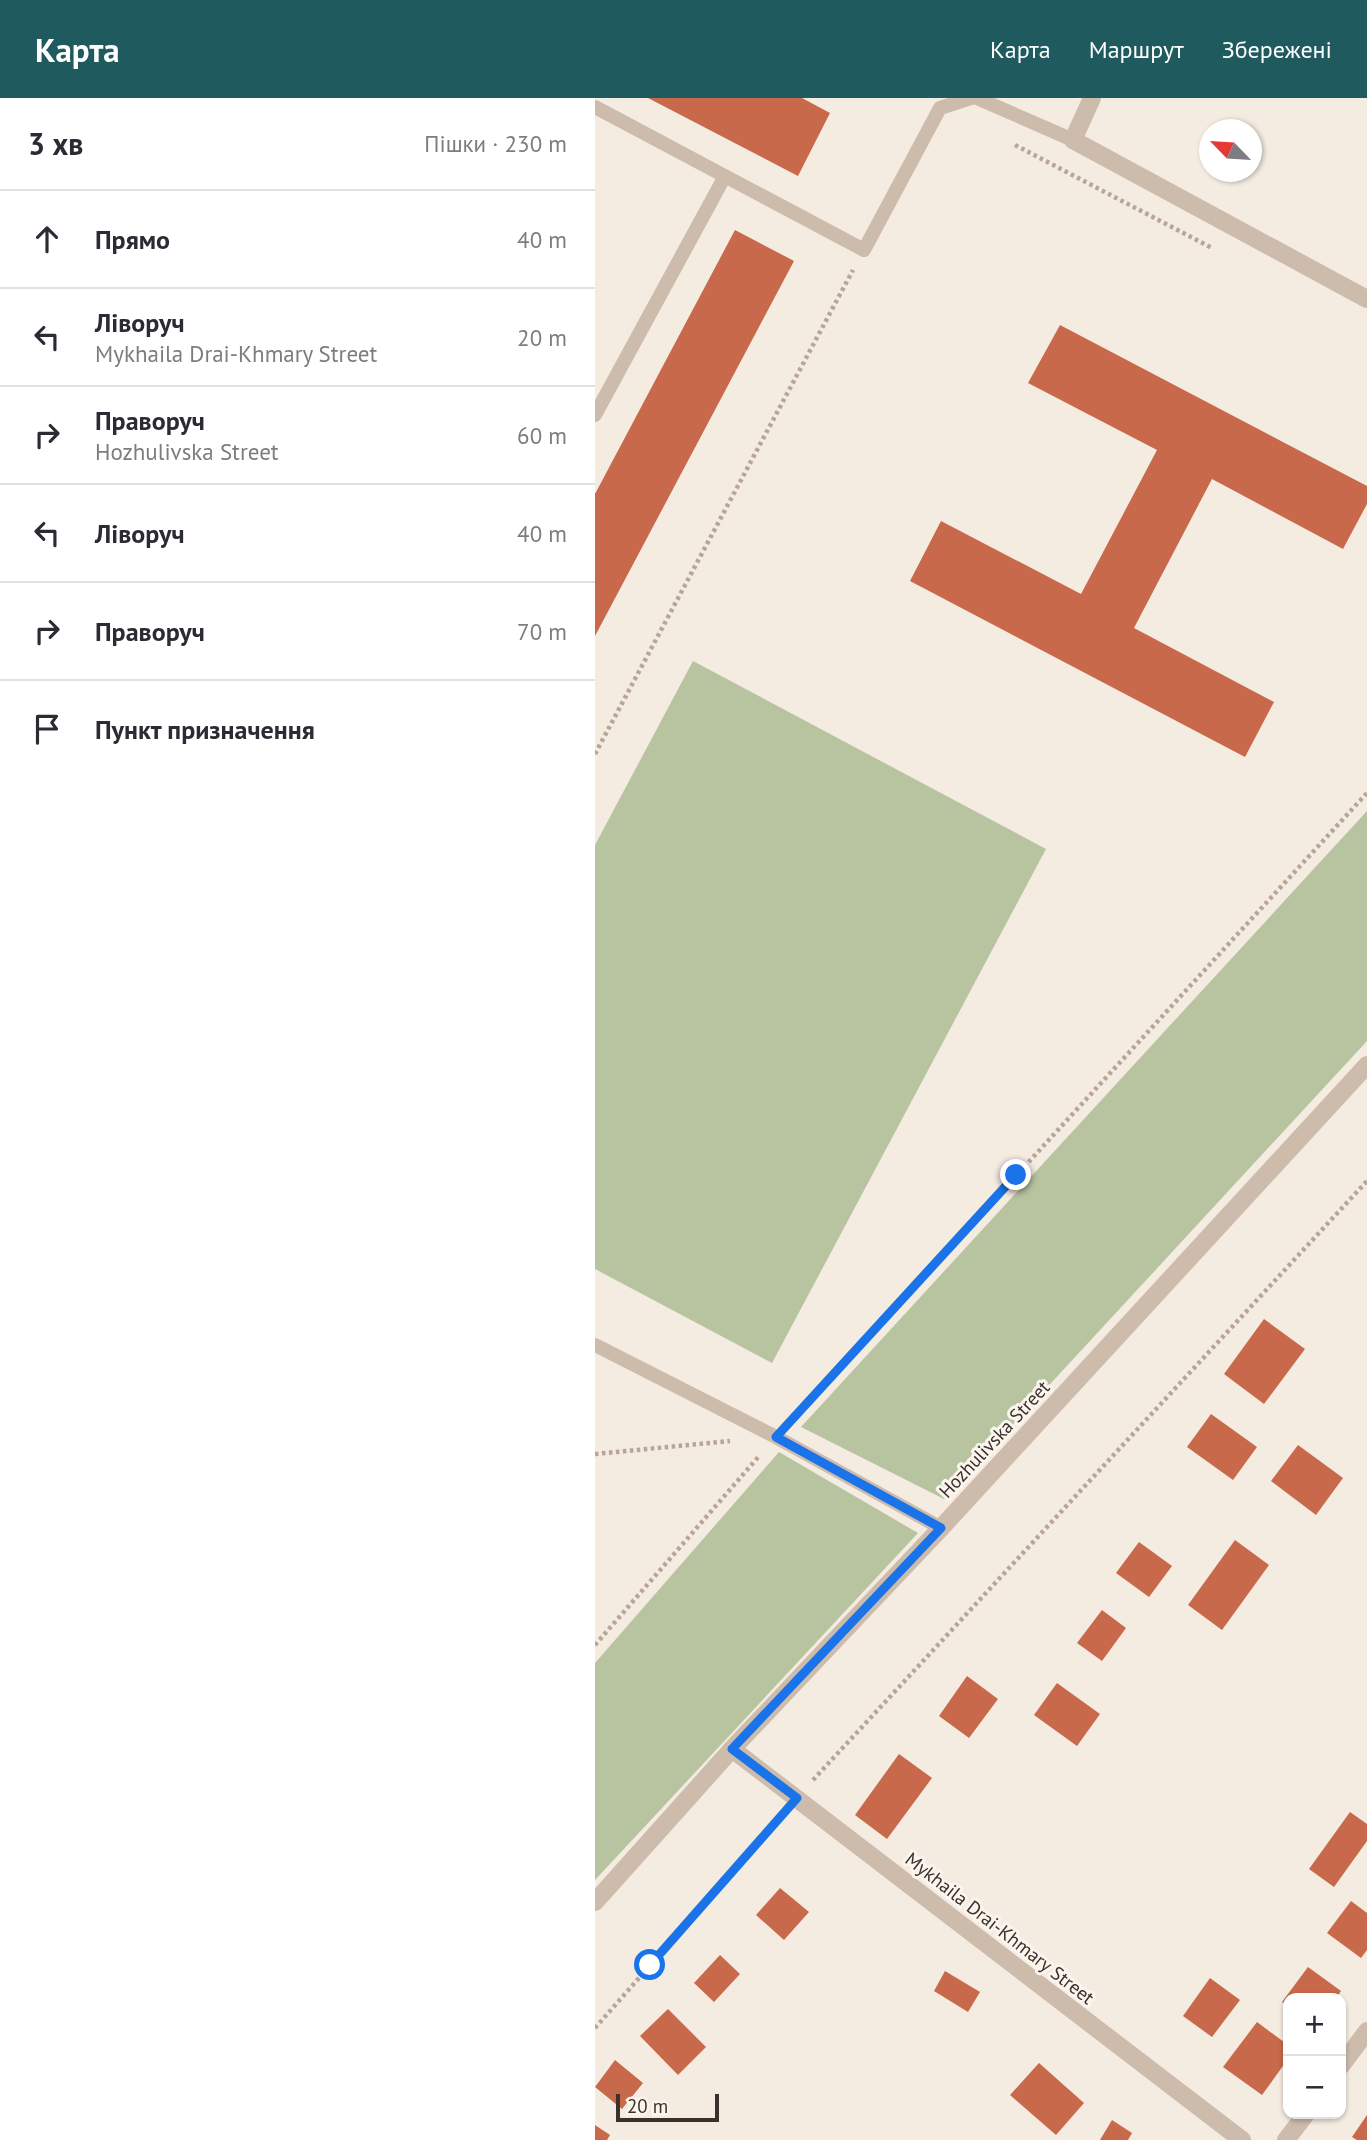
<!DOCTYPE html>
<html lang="uk">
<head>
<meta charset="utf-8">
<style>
	:root { --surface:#fff; --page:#f2f2f3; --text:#2b2b33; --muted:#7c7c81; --line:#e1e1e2; --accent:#1f5a5e }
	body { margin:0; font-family:"PT Sans",sans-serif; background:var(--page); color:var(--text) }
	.controls { position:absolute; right:21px; bottom:21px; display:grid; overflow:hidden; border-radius:14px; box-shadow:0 2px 5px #0004 }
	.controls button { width:63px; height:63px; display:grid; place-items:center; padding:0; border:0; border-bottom:2px solid var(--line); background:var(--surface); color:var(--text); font:35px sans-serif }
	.compass { position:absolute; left:604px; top:21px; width:63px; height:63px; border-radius:50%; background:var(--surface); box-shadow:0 2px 5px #0004; rotate:295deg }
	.scale { position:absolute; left:21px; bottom:18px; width:103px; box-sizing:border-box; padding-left:7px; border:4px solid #3b302b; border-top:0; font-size:19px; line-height:24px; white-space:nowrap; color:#3b302b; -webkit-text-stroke:5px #fbf5ee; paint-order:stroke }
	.stop { position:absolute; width:21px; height:21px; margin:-16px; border:5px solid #1a73e8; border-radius:50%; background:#fff }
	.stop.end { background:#1a73e8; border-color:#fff; box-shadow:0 2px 7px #0008 }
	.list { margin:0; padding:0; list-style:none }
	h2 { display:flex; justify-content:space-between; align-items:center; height:91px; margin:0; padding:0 28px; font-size:30px }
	h2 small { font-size:23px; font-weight:400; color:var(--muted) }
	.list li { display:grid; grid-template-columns:46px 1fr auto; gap:21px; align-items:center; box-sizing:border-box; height:98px; padding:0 28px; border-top:2px solid var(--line) }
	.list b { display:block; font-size:26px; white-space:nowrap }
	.list p { margin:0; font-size:23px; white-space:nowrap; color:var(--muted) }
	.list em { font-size:23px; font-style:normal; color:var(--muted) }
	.icon { flex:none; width:38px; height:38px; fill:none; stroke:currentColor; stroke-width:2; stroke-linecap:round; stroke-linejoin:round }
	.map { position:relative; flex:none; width:772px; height:2042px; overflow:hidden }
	header { display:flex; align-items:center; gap:42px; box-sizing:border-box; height:98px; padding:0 35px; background:var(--accent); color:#fff }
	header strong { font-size:33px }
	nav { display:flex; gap:38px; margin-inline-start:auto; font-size:24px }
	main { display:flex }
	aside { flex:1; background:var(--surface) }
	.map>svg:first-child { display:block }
	.green { fill:#b8c4a0 }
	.building { fill:#c8694b }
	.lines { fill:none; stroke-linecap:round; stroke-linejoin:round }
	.path { stroke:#b9a596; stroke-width:4.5; stroke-dasharray:3.5 3.5; stroke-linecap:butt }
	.service { stroke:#cdbbac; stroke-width:14 }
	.minor { stroke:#cdbbac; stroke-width:18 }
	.tertiary { stroke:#cdbbac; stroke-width:18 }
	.route { stroke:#1a73e8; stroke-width:9 }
	.labels { text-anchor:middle; stroke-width:6; stroke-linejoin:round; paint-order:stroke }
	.street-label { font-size:19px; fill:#3b302b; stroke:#fbf5ee }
</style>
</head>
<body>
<header>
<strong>Карта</strong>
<nav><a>Карта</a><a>Маршрут</a><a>Збережені</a></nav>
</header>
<main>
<aside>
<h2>3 хв<small>Пішки · 230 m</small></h2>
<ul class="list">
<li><svg class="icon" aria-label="ahead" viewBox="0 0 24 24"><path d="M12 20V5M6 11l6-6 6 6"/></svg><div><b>Прямо</b></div><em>40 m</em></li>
<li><svg class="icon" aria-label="left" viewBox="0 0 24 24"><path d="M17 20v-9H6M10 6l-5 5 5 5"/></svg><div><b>Ліворуч</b><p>Mykhaila Drai-Khmary Street</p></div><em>20 m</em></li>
<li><svg class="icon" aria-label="right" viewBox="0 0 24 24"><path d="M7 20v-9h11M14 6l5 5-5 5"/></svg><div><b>Праворуч</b><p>Hozhulivska Street</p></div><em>60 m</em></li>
<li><svg class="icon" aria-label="left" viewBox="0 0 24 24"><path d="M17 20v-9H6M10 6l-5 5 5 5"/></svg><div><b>Ліворуч</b></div><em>40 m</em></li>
<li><svg class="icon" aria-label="right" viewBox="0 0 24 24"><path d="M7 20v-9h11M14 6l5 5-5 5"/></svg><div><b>Праворуч</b></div><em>70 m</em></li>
<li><svg class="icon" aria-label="arrive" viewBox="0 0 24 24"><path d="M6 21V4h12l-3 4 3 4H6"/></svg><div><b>Пункт призначення</b></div></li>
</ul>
</aside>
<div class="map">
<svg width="772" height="2042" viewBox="0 0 772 2042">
	<rect width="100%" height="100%" fill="#f4ebe1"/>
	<!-- green -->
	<path class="green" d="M98 563 451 751 177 1265 0 1171V747Z
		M772 713V943L349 1401 206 1329Z
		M184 1354 323 1435 0 1782V1565Z"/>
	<!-- building -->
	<path class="building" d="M53 0H207L235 15 203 78Z
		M140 132 199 163 0 538V396Z
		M465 227 772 388V406L748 451 617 381 539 530 679 604 650 659 315 483 346 423 486 496 562 352 433 285Z
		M669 1221 710 1251 669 1306 629 1276Z
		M616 1316 662 1349 638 1382 592 1349Z
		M703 1347 748 1380 721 1417 676 1383Z
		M640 1442 674 1467 627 1532 593 1507Z
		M544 1444 577 1468 554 1499 521 1475Z
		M507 1512 531 1530 507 1563 482 1545Z
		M372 1578 403 1601 374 1640 344 1618Z
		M462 1585 505 1616 482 1648 439 1617Z
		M304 1656 337 1680 292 1741 260 1717Z
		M755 1714 772 1726V1743L739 1789 714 1771Z
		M185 1790 214 1814 189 1842 161 1817Z
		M756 1803 772 1815V1852L766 1860 732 1835Z
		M125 1857 145 1876 119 1904 99 1885Z
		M713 1869 746 1893 741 1900H693V1909L687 1904Z
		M350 1873 385 1894 373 1914 339 1893Z
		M615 1880 645 1902 617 1939 588 1918Z
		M73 1911 111 1949 83 1977 45 1938Z
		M662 1924 693 1947V1961L667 1997 628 1969Z
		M20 1962 48 1985 27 2011 0 1989Z
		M444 1965 489 2005 461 2037 415 1997Z
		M772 2017V2042H762L757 2039Z
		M517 2022 537 2035 533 2042H505Z
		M0 2027 15 2037 12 2042H0Z"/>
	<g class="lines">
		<!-- path -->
		<path class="path" d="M420 47 617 150
			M0 656 258 172
			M197 1322 772 695
			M0 1356 135 1343
			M0 1547 165 1357
			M218 1682 772 1083
			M0 1930 185 1720"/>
		<!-- service -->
		<path class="service" d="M382 0 478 42
			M0 9 269 152 345 10 376 0
			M0 317 130 78
			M0 1247 181 1339 346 1430"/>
		<!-- minor -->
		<path class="minor" d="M497 0 478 42 772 201
			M137 1651 647 2042
			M746 1968 772 1933
			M691 2042 711 2016"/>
		<!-- tertiary -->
		<path class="tertiary" d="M0 1804 137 1651 346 1430 772 967"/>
	</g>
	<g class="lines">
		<!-- route -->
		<path class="route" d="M55 1867 202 1700 137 1651 346 1430 181 1339 421 1077"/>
	</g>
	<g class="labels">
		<!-- street labels -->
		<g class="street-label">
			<text transform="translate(399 1341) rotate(-47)" y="7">Hozhulivska Street</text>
			<text transform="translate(405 1830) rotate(38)" y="7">Mykhaila Drai-Khmary Street</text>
		</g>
	</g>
</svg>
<div class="controls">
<button>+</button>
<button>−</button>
</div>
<svg class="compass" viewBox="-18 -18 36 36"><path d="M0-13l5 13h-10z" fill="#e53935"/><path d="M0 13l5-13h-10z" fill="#7c7c81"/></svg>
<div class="scale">20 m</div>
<div class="stop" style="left:55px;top:1867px"></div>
<div class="stop end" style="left:421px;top:1077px"></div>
</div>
</main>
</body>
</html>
